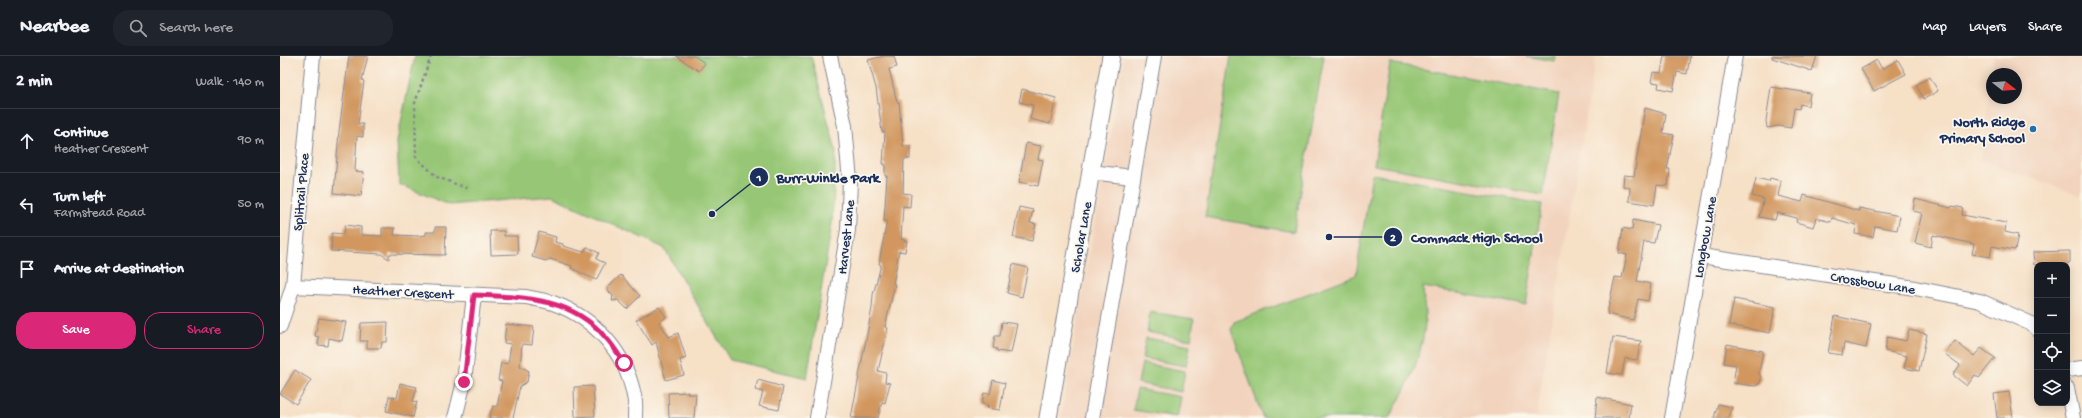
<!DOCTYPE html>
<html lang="en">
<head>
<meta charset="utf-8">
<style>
	:root { --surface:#171b24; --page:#20242c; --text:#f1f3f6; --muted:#9ea1a6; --line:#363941; --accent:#db2777 }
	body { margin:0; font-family:"Gochi Hand",sans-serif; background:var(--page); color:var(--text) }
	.controls { position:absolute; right:12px; bottom:12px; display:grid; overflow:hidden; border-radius:8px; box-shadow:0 2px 10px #0003 }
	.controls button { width:36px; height:36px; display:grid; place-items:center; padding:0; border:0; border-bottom:1px solid var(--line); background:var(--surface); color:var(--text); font:20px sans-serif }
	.compass { position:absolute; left:1706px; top:12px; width:36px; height:36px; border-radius:50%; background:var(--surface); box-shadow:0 2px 10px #0003; rotate:107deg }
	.stop { position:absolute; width:12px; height:12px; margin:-9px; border:3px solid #db2777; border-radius:50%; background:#fff }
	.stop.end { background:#db2777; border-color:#fff; box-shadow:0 1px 4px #0008 }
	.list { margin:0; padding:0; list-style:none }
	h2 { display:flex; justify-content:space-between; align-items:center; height:52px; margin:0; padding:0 16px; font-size:17px }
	h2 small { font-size:13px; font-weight:400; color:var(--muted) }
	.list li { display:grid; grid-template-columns:26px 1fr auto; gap:12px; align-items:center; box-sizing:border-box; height:64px; padding:0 16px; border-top:1px solid var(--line) }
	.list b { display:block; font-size:15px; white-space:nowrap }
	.list p { margin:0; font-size:13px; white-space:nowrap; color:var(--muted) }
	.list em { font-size:13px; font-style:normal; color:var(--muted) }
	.actions { display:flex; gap:8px; padding:12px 16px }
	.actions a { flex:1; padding:9px 0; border:1px solid var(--accent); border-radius:16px; text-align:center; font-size:14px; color:var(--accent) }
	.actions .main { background:var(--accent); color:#fff }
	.icon { flex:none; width:22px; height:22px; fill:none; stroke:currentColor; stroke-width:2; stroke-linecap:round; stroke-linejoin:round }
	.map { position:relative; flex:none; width:1802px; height:362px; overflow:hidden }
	header { display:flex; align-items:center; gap:24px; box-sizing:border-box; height:56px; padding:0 20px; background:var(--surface); border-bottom:1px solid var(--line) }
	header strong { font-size:19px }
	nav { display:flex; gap:22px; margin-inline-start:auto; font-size:14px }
	.search { width:280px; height:36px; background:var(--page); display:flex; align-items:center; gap:10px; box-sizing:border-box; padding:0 14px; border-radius:16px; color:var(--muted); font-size:15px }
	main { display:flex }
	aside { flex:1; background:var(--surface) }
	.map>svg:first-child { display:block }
	.built { fill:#f2d4be; fill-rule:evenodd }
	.green { fill:#97c776; stroke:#597b6a }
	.building { fill:#d1975f }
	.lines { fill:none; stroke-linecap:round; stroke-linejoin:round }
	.minor-casing { stroke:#888892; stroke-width:16 }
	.tertiary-casing { stroke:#888892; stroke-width:19 }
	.path { stroke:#888892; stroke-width:2.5; stroke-dasharray:3 3; stroke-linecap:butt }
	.minor { stroke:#fff; stroke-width:14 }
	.tertiary { stroke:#fff; stroke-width:17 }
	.route { stroke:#db2777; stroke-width:5 }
	.poi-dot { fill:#1f6fb2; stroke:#fbf7ec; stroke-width:1.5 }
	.labels { text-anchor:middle; stroke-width:3.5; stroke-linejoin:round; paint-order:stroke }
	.poi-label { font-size:14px; font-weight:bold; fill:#1b2f5e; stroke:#fbf7ec; text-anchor:end }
	.street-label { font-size:14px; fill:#1b2f5e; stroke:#fbf7ec }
	.leader { fill:none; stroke:#1b2f5e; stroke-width:1.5 }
	.callout-dot { fill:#1b2f5e; stroke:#fbf7ec; stroke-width:1.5 }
	.mark-label { font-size:12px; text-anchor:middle; font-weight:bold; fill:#fff }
	.callout-label { font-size:15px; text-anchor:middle; font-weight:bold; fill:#1b2f5e; stroke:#fbf7ec; stroke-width:3.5; stroke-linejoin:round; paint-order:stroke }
</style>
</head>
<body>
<header>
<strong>Nearbee</strong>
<div class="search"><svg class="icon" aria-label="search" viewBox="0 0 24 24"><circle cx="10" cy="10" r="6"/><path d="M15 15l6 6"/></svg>Search here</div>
<nav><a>Map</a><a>Layers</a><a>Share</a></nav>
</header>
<main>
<aside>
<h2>2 min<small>Walk · 140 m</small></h2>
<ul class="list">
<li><svg class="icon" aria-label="ahead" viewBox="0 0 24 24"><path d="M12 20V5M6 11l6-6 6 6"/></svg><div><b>Continue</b><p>Heather Crescent</p></div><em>90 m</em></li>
<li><svg class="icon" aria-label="left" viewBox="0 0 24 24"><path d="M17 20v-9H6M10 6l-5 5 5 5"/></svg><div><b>Turn left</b><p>Farmstead Road</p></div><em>50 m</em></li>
<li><svg class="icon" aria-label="arrive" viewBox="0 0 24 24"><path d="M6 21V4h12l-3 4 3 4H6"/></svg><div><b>Arrive at destination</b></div></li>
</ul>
<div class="actions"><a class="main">Save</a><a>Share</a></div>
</aside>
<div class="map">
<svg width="1802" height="362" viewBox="0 0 1802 362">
	<rect width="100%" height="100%" fill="#fbf7ec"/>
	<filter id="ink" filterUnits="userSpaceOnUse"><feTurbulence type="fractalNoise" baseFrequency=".025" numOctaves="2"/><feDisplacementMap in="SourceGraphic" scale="8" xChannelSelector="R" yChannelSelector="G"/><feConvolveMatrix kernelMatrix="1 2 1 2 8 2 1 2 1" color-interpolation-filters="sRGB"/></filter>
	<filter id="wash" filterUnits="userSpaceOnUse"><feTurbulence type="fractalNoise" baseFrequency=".012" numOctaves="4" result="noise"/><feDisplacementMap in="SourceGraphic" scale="16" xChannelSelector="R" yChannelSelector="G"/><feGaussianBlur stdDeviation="0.9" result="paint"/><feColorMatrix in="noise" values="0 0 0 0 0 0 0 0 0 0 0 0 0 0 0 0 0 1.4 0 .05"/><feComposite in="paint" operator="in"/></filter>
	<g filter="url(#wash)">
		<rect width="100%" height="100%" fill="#f6e0c6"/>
		<!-- built -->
		<path class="built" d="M844 0H1316L1256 362H781Z
			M1714 0H1802V140L1701 104ZM1712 18H1736V42H1712Z"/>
		<!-- green -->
		<path class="green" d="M135 0H531L556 95 552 167 527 322 450 304 384 192 272 140 169 149 119 128 117 85Z
			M951 0H1044L1014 176 925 161Z
			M1246 0H1275L1274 5Z
			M1110 7 1279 38 1263 139 1094 109Z
			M1092 118 1262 148 1246 249 1143 231C1143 243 1146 256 1145 268 1142 301 1126 334 1109 362H983L951 274 954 266 1076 219Z
			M870 256 914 263 911 284 867 276Z
			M866 282 910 290 906 310 862 302Z
			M862 307 905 315 901 336 858 327Z
			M857 333 901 341 897 361 853 354Z"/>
		<g id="blocks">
			<!-- building -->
			<path class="building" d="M69 0H88L82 24 84 25 78 68H83V81L77 80 75 115 84 116 81 140 54 137 59 75Z
				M396 0H414L425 7 419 15Z
				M604 0H614L617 11 609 13 617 46H619L623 90H630V103H624L623 137 631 138 630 151 623 150 621 183 627 185 625 196 619 195 613 228H615L605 271 608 272 598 315 606 317 605 326 610 327 605 347 602 346 598 362H571L592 252 593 239 601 209 599 208 601 196 607 165H604L607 120H605V108H603L605 76H602L596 32 588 4Z
				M1384 0H1410L1407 18 1397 16 1393 35 1378 32 1379 27 1371 26 1373 16 1381 17Z
				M1492 0H1537L1532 15 1492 2Z
				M1597 4 1602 13 1618 4 1626 18 1594 35 1581 13Z
				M1650 21 1658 35 1644 43 1636 29Z
				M1491 31 1530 37 1528 50 1520 48 1519 53 1514 52 1511 72 1498 70 1487 72 1486 65Z
				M742 33 776 42 770 68 750 63 753 49 739 46Z
				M1365 52 1386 58 1383 77 1394 79 1387 113H1390L1388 130 1377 129 1374 149 1349 145 1350 132 1343 130 1344 119 1354 120Z
				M746 87 761 90 758 103 763 104 758 130 739 126Z
				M1476 122 1489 125 1490 122 1501 125 1498 140 1522 146 1524 139 1579 155V152L1620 160 1617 174 1595 170 1593 181 1575 178 1576 169 1552 162 1551 166 1536 162 1533 171 1516 166 1517 162 1497 157 1495 164 1479 161 1484 143 1472 140Z
				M1635 143 1671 152 1672 150 1683 152 1682 159 1726 167 1725 176 1738 179 1735 194 1712 190 1710 201 1692 198 1694 188 1653 179 1651 191 1635 187 1642 157 1633 155Z
				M739 151 753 154 750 167 756 168 752 185 733 181Z
				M1353 164 1378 169 1374 187 1364 186 1357 225 1371 228 1368 245 1358 243 1353 264 1327 258 1335 221 1342 222 1347 199 1339 197 1343 172 1352 174Z
				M65 169 81 171V179L102 180V172H115L114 179 138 180 146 179V176H155V171H166L165 199 109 198V203L101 198 51 195 52 177 64 178Z
				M210 175H224V180H237L238 198 211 199Z
				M259 176 276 181 275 186 283 188V190L304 196 307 191 319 197 316 203 325 207 316 224 291 212 292 210 270 203 266 205 252 201Z
				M1790 195V206L1786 209H1754L1753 196Z
				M733 208 748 212 742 241 727 237Z
				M341 219 360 240 347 253 338 244 332 245 333 240 328 235V231Z
				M1454 243 1495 251 1490 277 1449 269Z
				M379 251 386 261 379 266 389 281 398 277 406 302 400 304 404 319 386 324 376 286 372 289 356 264Z
				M1555 260 1591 268 1586 292 1564 287 1562 299 1548 297Z
				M39 262 66 266 62 285 49 282 48 290 38 289 39 281 35 280Z
				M108 266 107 286H102L101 292H87V285H80L81 267Z
				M722 266 737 268 731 297 717 295V293L713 292 715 280H720Z
				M226 268 254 271 252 289 242 288 240 310 249 315 247 326 240 330 233 362H209L213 350 217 351 222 325 218 324 221 307 228 308 231 288 224 287Z
				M1629 274 1647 278 1639 315 1624 312 1627 300 1605 295 1607 281 1626 285Z
				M1333 281 1361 285 1357 304 1345 302 1342 319 1327 317Z
				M1675 285 1694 300 1701 292 1715 302 1699 322 1695 319 1687 330 1673 319 1680 309 1665 298Z
				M1447 288 1483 295 1479 317 1481 321 1480 327 1475 330 1453 327 1456 309 1444 307Z
				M15 314 31 324 16 348 0 338Z
				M478 324 503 331 499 354 479 350 483 336 475 334Z
				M713 324 725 327 720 354 707 352 708 349 702 348 704 337 710 338Z
				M120 327 137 331 133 345 137 346 133 361 106 355 109 340 117 342Z
				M313 330 315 360 295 361 294 331Z
				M408 336V338H416L414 362H389L388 337Z
				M1729 336 1733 362H1717L1714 338Z
				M1317 341 1351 348 1349 362H1315Z
				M1438 348 1452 351 1449 362H1434Z"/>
		</g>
	</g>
	<g filter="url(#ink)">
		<use href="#blocks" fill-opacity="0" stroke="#888892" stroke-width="1"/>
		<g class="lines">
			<defs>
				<path id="minor" d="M811 116 852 121
					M1421 200 1635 232 1700 245 1754 269 1757 273
					M13 230 246 241C255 243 265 244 273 247 315 262 346 297 354 340 356 347 355 355 355 362
					M0 270 13 230 33 0
					M1787 314 1802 312
					M1787 332 1793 362
					M175 362 184 326 194 239
					M537 362 568 174 570 125 565 70 550 0
					M812 362 874 0
					M1392 362 1455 0"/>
				<path id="tertiary" d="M768 362 831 0"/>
			</defs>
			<!-- minor casing -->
			<use href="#minor" class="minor-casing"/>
			<!-- tertiary casing -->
			<use href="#tertiary" class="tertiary-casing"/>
			<!-- path -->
			<path class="path" d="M151 0 135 47 136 101 157 121 189 133"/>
			<!-- minor -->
			<use href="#minor" class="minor"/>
			<!-- tertiary -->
			<use href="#tertiary" class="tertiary"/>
		</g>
	</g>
	<g class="lines" filter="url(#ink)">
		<!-- route -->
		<path class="route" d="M184 326 194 239C242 241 292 241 326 282 333 289 338 298 344 307"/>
	</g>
	<!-- markers -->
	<circle class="poi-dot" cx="1753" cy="73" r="4"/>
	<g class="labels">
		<!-- poi labels -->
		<g class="poi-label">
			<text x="1745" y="70">North Ridge<tspan x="1745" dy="16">Primary School</tspan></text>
		</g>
		<!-- street labels -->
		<g class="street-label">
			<text transform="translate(20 136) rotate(-85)" y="5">Splitrail Place</text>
			<text transform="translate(565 181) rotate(-84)" y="5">Harvest Lane</text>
			<text transform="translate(800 181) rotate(-80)" y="5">Scholar Lane</text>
			<text transform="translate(1424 181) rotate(-80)" y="5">Longbow Lane</text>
			<text transform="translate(1593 226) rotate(9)" y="5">Crossbow Lane</text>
			<text transform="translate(123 235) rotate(3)" y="5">Heather Crescent</text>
		</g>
	</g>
	<!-- callouts -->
	<path class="leader" d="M432 158L479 121M1049 181L1113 181"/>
	<g class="callout-dot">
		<circle cx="432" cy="158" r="4"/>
		<circle cx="1049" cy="181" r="4"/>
		<circle cx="479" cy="121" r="10"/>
		<circle cx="1113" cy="181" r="10"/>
	</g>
	<g class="mark-label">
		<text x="479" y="125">1</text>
		<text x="1113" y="185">2</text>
	</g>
	<g class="callout-label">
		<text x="548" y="126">Burr-Winkle Park</text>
		<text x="1197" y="186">Commack High School</text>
	</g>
</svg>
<div class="controls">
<button>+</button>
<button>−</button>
<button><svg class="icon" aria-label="locate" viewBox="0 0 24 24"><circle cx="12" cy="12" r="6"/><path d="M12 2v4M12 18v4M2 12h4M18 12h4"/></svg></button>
<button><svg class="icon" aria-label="layers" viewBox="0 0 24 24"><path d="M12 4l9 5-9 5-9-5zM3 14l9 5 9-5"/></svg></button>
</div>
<svg class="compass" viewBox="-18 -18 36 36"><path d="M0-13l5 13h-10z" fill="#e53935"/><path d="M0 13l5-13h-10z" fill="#9ea1a6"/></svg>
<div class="stop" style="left:344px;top:307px"></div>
<div class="stop end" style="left:184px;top:326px"></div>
</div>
</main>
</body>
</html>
